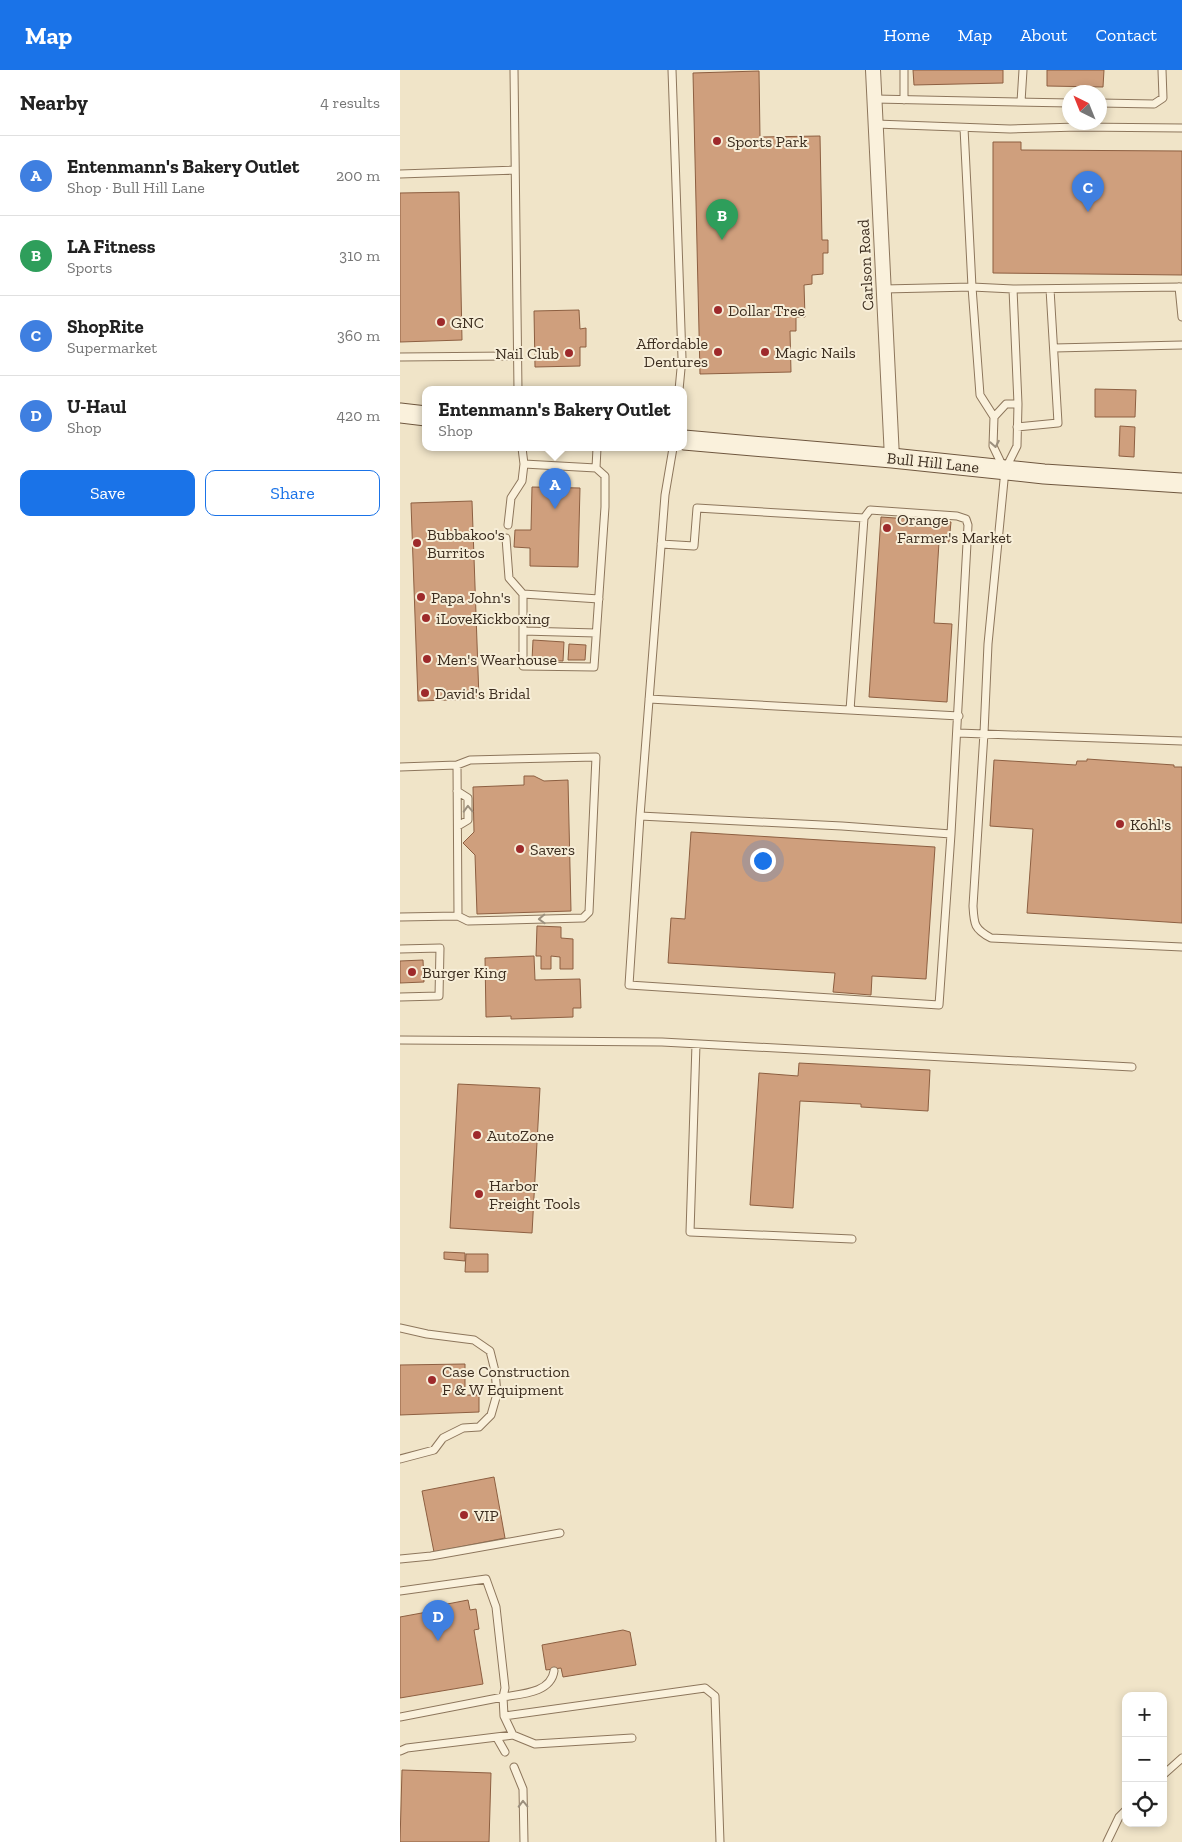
<!DOCTYPE html>
<html lang="en">
<head>
<meta charset="utf-8">
<style>
	:root { --surface:#fff; --page:#f6f6f6; --text:#222; --muted:#767676; --line:#e0e0e0; --accent:#1a73e8 }
	body { margin:0; font-family:"Zilla Slab",serif; background:var(--page); color:var(--text) }
	.controls { position:absolute; right:15px; bottom:15px; display:grid; overflow:hidden; border-radius:10px; box-shadow:0 2px 8px #0003 }
	.controls button { width:45px; height:45px; display:grid; place-items:center; padding:0; border:0; border-bottom:1px solid var(--line); background:var(--surface); color:var(--text); font:25px sans-serif }
	.compass { position:absolute; left:662px; top:15px; width:45px; height:45px; border-radius:50%; background:var(--surface); box-shadow:0 2px 8px #0003; rotate:317deg }
	.you { position:absolute; left:362px; top:790px; width:18px; height:18px; margin:-12px; border:4px solid #fff; border-radius:50%; background:#1a73e8; box-shadow:0 0 0 8px #1a73e833 }
	.badge { display:grid; place-items:center; width:32px; height:32px; border-radius:50%; background:var(--accent); color:#fff; font-size:16px; font-weight:700 }
	.pin { position:absolute; translate:-50% -41px; filter:drop-shadow(0 1px 2px #0008) }
	.pin::after { content:''; position:absolute; top:26px; width:18px; height:15px; background:inherit; clip-path:polygon(0 0,100% 0,50% 100%) }
	.popup { position:absolute; left:22px; top:316px; width:265px; height:65px; box-sizing:border-box; display:grid; place-content:center; border-radius:10px; background:var(--surface); filter:drop-shadow(0 1px 4px #0005); font-size:16px; white-space:nowrap; color:var(--muted) }
	.popup b { font-size:19px; color:var(--text) }
	.popup::after { content:''; position:absolute; left:50%; top:100%; margin-left:-10px; border:10px solid transparent; border-top-color:var(--surface) }
	.list { margin:0; padding:0; list-style:none }
	h2 { display:flex; justify-content:space-between; align-items:center; height:65px; margin:0; padding:0 20px; font-size:21px }
	h2 small { font-size:16px; font-weight:400; color:var(--muted) }
	.list li { display:grid; grid-template-columns:32px 1fr auto; gap:15px; align-items:center; box-sizing:border-box; height:80px; padding:0 20px; border-top:1px solid var(--line) }
	.list b { display:block; font-size:19px; white-space:nowrap }
	.list p { margin:0; font-size:16px; white-space:nowrap; color:var(--muted) }
	.list em { font-size:16px; font-style:normal; color:var(--muted) }
	.actions { display:flex; gap:10px; padding:15px 20px }
	.actions a { flex:1; padding:11px 0; border:1px solid var(--accent); border-radius:10px; text-align:center; font-size:18px; color:var(--accent) }
	.actions .main { background:var(--accent); color:#fff }
	.icon { flex:none; width:28px; height:28px; fill:none; stroke:currentColor; stroke-width:2; stroke-linecap:round; stroke-linejoin:round }
	.map { position:relative; flex:none; width:782px; height:1772px; overflow:hidden }
	header { display:flex; align-items:center; gap:30px; box-sizing:border-box; height:70px; padding:0 25px; background:var(--accent); color:#fff }
	header strong { font-size:24px }
	nav { display:flex; gap:28px; margin-inline-start:auto; font-size:18px }
	main { display:flex }
	aside { flex:1; background:var(--surface) }
	.map>svg:first-child { display:block }
	.building { fill:#cf9f7d; stroke:#8d5f41 }
	.lines { fill:none; stroke-linecap:round; stroke-linejoin:round }
	.lane-casing { stroke:#8d765c; stroke-width:9 }
	.street-casing { stroke:#8d765c; stroke-width:16 }
	.secondary-casing { stroke:#6f573f; stroke-width:21 }
	.lane { stroke:#faf1dc; stroke-width:7 }
	.street { stroke:#faf1dc; stroke-width:14 }
	.secondary { stroke:#faf1dc; stroke-width:19 }
	.oneway { stroke:#9c907e }
	.poi-dot { fill:#9e2a2b; stroke:#f7eed8; stroke-width:2 }
	.labels { text-anchor:middle; stroke-width:4; stroke-linejoin:round; paint-order:stroke }
	.poi-label { font-size:16px; fill:#3d2e20; stroke:#f7eed8; text-anchor:start }
	.street-label { font-size:16px; fill:#3d2e20; stroke:#f7eed8 }
</style>
</head>
<body>
<header>
<strong>Map</strong>
<nav><a>Home</a><a>Map</a><a>About</a><a>Contact</a></nav>
</header>
<main>
<aside>
<h2>Nearby<small>4 results</small></h2>
<ul class="list">
<li><span class="badge" style="background:#3f7fe0">A</span><div><b>Entenmann's Bakery Outlet</b><p>Shop · Bull Hill Lane</p></div><em>200 m</em></li>
<li><span class="badge" style="background:#2e9e5b">B</span><div><b>LA Fitness</b><p>Sports</p></div><em>310 m</em></li>
<li><span class="badge" style="background:#3f7fe0">C</span><div><b>ShopRite</b><p>Supermarket</p></div><em>360 m</em></li>
<li><span class="badge" style="background:#3f7fe0">D</span><div><b>U-Haul</b><p>Shop</p></div><em>420 m</em></li>
</ul>
<div class="actions"><a class="main">Save</a><a>Share</a></div>
</aside>
<div class="map">
<svg width="782" height="1772" viewBox="0 0 782 1772">
	<rect width="100%" height="100%" fill="#f0e4c8"/>
	<!-- building -->
	<path class="building" d="M513 0H603V13L514 15Z
		M647 0H704L703 17 647 16Z
		M359 1 360 67 420 66 422 170H428V183H423V204L412 205V214L404 215 405 247H396V261H390L391 302 300 304 293 3Z
		M593 72H621V80L782 81V205L593 203Z
		M59 122 62 270 0 272V123Z
		M179 240 180 259 186 258V277H180V296L135 297 134 241Z
		M695 319 736 320 735 347H695Z
		M720 356 735 357 734 387 719 386Z
		M132 417 180 418 178 497 130 496V478L114 477 115 460H131Z
		M72 431 79 629 18 631 11 433Z
		M481 447 551 452 549 472H539L534 553 552 554 547 632 469 627Z
		M133 570 164 572 163 591 132 590Z
		M169 574 186 575 185 590H168Z
		M687 689 774 695V697H782V853L627 843 633 759 590 756 594 690 676 695 677 691H687Z
		M124 706H134L144 711 168 710 171 841 77 844 75 785 63 773 74 762 73 717 124 715Z
		M291 762 535 777 526 909 472 906 471 925 433 922 435 903 268 893 271 848 285 849Z
		M137 856 161 857V868L173 869V899H160V887L151 886V899H141V886H136Z
		M134 886 135 910 180 909 181 938H173V947L111 949V946L86 947 85 888Z
		M23 890 24 912 0 913V891Z
		M399 993 530 1000 528 1041 461 1037V1034L400 1031 393 1138 350 1135 359 1003 398 1006Z
		M58 1014 140 1018 132 1163 50 1158Z
		M44 1182 65 1183V1191L44 1189Z
		M66 1184H88V1202H65Z
		M65 1294V1325H79V1342L0 1345V1295Z
		M94 1407 105 1468 34 1482 22 1421Z
		M68 1530 70 1540 76 1539 79 1559 74 1560 83 1614 0 1628V1547L38 1540 37 1536Z
		M223 1560 230 1562 236 1595 163 1607 161 1598 146 1600 142 1575Z
		M2 1700 91 1703 89 1772H0Z"/>
	<g class="lines">
		<defs>
			<path id="lane" d="M114 0 118 320
				M272 0 282 288 279 320
				M475 29 670 33
				M504 30V0
				M621 32 623 0
				M700 33 754 34 763 28 762 0
				M476 54 610 59 678 57 782 58
				M564 58 572 217 580 325 594 347 593 376 603 397
				M0 104 115 100
				M779 217 782 247
				M484 219 572 217 613 219 618 334 617 376 605 400 588 574 584 663 573 836C574 854 574 859 591 868L782 877
				M613 219 782 217
				M654 278 782 275
				M0 287 118 286
				M594 347 606 334H618
				M617 357 658 353 650 219
				M122 378 124 394 196 398 197 378
				M108 455 111 428 122 411 124 394
				M106 468 109 508 123 524V596L194 597 205 437V406L196 398
				M261 474 294 476 297 438 464 448 470 440 557 446 566 449 568 455 551 764 442 756 240 746 265 425 273 378
				M123 524 199 529
				M123 561 196 563
				M249 629 559 646
				M450 640 464 448
				M558 663 782 671
				M0 697 57 695 70 690 196 687 189 842 183 848 68 851 58 846
				M57 721 68 728V750L58 756
				M240 746 229 915 539 935 551 764
				M0 847 58 846 57 695
				M0 879 40 878 39 926 0 927
				M0 970 262 972 732 997
				M296 974 290 1162 452 1169
				M0 1258 27 1264 74 1270 90 1281 95 1301 97 1324 91 1345 79 1357 63 1358 43 1368 34 1380 0 1389
				M0 1489 31 1486 160 1463
				M0 1521 86 1509 96 1537 105 1618 103 1627 0 1647
				M104 1646 305 1618 315 1626 320 1772
				M113 1665 135 1674 232 1668
				M97 1668 105 1682
				M0 1681 7 1678 113 1665 104 1646 103 1627C121 1624 151 1623 154 1601
				M114 1697 123 1719 124 1772
				M763 1705 782 1688
				M707 1772 719 1747 726 1740"/>
			<path id="street" d="M473 0 492 388"/>
			<path id="secondary" d="M0 343 26 346
				M284 370 492 388 644 404 782 413"/>
		</defs>
		<!-- lane casing -->
		<use href="#lane" class="lane-casing"/>
		<!-- street casing -->
		<use href="#street" class="street-casing"/>
		<!-- secondary casing -->
		<use href="#secondary" class="secondary-casing"/>
		<!-- lane -->
		<use href="#lane" class="lane"/>
		<!-- street -->
		<use href="#street" class="street"/>
		<!-- secondary -->
		<use href="#secondary" class="secondary"/>
	</g>
	<!-- one-way arrows -->
	<defs><path id="oneway-chevron" d="M-2-3.5L2.5 0L-2 3.5" fill="none" stroke-width="1.6" stroke-linecap="round" stroke-linejoin="round" transform="scale(1.25)"/></defs>
	<g class="oneway">
		<use href="#oneway-chevron" transform="translate(595 374) rotate(80)"/>
		<use href="#oneway-chevron" transform="translate(68 739) rotate(-92)"/>
		<use href="#oneway-chevron" transform="translate(142 849) rotate(178)"/>
		<use href="#oneway-chevron" transform="translate(123 1734) rotate(-91)"/>
	</g>
	<!-- markers -->
	<g class="poi-dot">
		<circle cx="317" cy="71" r="5"/>
		<circle cx="318" cy="240" r="5"/>
		<circle cx="41" cy="252" r="5"/>
		<circle cx="318" cy="282" r="5"/>
		<circle cx="365" cy="282" r="5"/>
		<circle cx="169" cy="283" r="5"/>
		<circle cx="487" cy="458" r="5"/>
		<circle cx="17" cy="473" r="5"/>
		<circle cx="21" cy="527" r="5"/>
		<circle cx="26" cy="548" r="5"/>
		<circle cx="27" cy="589" r="5"/>
		<circle cx="25" cy="623" r="5"/>
		<circle cx="720" cy="754" r="5"/>
		<circle cx="120" cy="779" r="5"/>
		<circle cx="12" cy="902" r="5"/>
		<circle cx="77" cy="1065" r="5"/>
		<circle cx="79" cy="1124" r="5"/>
		<circle cx="32" cy="1310" r="5"/>
		<circle cx="64" cy="1445" r="5"/>
	</g>
	<g class="labels">
		<!-- poi labels -->
		<g class="poi-label">
			<text x="327" y="77">Sports Park</text>
			<text x="328" y="246">Dollar Tree</text>
			<text x="51" y="258">GNC</text>
			<text x="308" y="279" text-anchor="end">Affordable<tspan x="308" dy="18">Dentures</tspan></text>
			<text x="375" y="288">Magic Nails</text>
			<text x="159" y="289" text-anchor="end">Nail Club</text>
			<text x="497" y="455">Orange<tspan x="497" dy="18">Farmer's Market</tspan></text>
			<text x="27" y="470">Bubbakoo's<tspan x="27" dy="18">Burritos</tspan></text>
			<text x="31" y="533">Papa John's</text>
			<text x="36" y="554">iLoveKickboxing</text>
			<text x="37" y="595">Men's Wearhouse</text>
			<text x="35" y="629">David's Bridal</text>
			<text x="730" y="760">Kohl's</text>
			<text x="130" y="785">Savers</text>
			<text x="22" y="908">Burger King</text>
			<text x="87" y="1071">AutoZone</text>
			<text x="89" y="1121">Harbor<tspan x="89" dy="18">Freight Tools</tspan></text>
			<text x="42" y="1307">Case Construction<tspan x="42" dy="18">F &amp; W Equipment</tspan></text>
			<text x="74" y="1451">VIP</text>
		</g>
		<!-- street labels -->
		<g class="street-label">
			<text transform="translate(465 195) rotate(-93)" y="6">Carlson Road</text>
			<text transform="translate(533 392) rotate(6)" y="6">Bull Hill Lane</text>
		</g>
	</g>
</svg>
<div class="controls">
<button>+</button>
<button>−</button>
<button><svg class="icon" aria-label="locate" viewBox="0 0 24 24"><circle cx="12" cy="12" r="6"/><path d="M12 2v4M12 18v4M2 12h4M18 12h4"/></svg></button>
</div>
<svg class="compass" viewBox="-18 -18 36 36"><path d="M0-13l5 13h-10z" fill="#e53935"/><path d="M0 13l5-13h-10z" fill="#767676"/></svg>
<div class="you"></div>
<div class="pin badge" style="left:155px;top:439px;background:#3f7fe0">A</div>
<div class="popup"><b>Entenmann's Bakery Outlet</b>Shop</div>
<div class="pin badge" style="left:322px;top:170px;background:#2e9e5b">B</div>
<div class="pin badge" style="left:688px;top:142px;background:#3f7fe0">C</div>
<div class="pin badge" style="left:38px;top:1571px;background:#3f7fe0">D</div>
</div>
</main>
</body>
</html>
